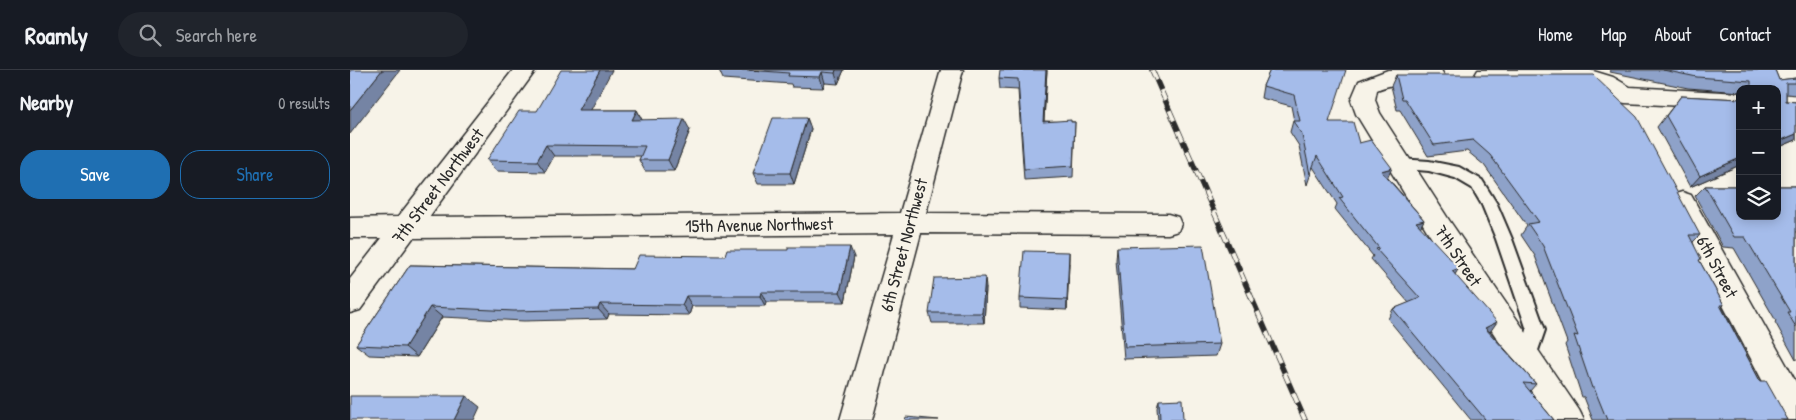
<!DOCTYPE html>
<html lang="en">
<head>
<meta charset="utf-8">
<style>
	:root { --surface:#171b24; --page:#20242c; --text:#f1f3f6; --muted:#9ea1a6; --line:#363941; --accent:#1f6fb2 }
	body { margin:0; font-family:"Patrick Hand",sans-serif; background:var(--page); color:var(--text) }
	.controls { position:absolute; right:15px; top:15px; display:grid; overflow:hidden; border-radius:10px; box-shadow:0 2px 12px #0003 }
	.controls button { width:45px; height:45px; display:grid; place-items:center; padding:0; border:0; border-bottom:1px solid var(--line); background:var(--surface); color:var(--text); font:25px sans-serif }
	.list { margin:0; padding:0; list-style:none }
	h2 { display:flex; justify-content:space-between; align-items:center; height:65px; margin:0; padding:0 20px; font-size:21px }
	h2 small { font-size:16px; font-weight:400; color:var(--muted) }
	.actions { display:flex; gap:10px; padding:15px 20px }
	.actions a { flex:1; padding:11px 0; border:1px solid var(--accent); border-radius:20px; text-align:center; font-size:18px; color:var(--accent) }
	.actions .main { background:var(--accent); color:#fff }
	.icon { flex:none; width:28px; height:28px; fill:none; stroke:currentColor; stroke-width:2; stroke-linecap:round; stroke-linejoin:round }
	.map { position:relative; flex:none; width:1446px; height:350px; overflow:hidden }
	header { display:flex; align-items:center; gap:30px; box-sizing:border-box; height:70px; padding:0 25px; background:var(--surface); border-bottom:1px solid var(--line) }
	header strong { font-size:24px }
	nav { display:flex; gap:28px; margin-inline-start:auto; font-size:18px }
	.search { width:350px; height:45px; background:var(--page); display:flex; align-items:center; gap:12px; box-sizing:border-box; padding:0 18px; border-radius:28px; color:var(--muted); font-size:19px }
	main { display:flex }
	aside { flex:1; background:var(--surface) }
	.map>svg:first-child { display:block }
	.lines { fill:none; stroke-linecap:round; stroke-linejoin:round }
	.lane-casing { stroke:#2b2b2b; stroke-width:4 }
	.street-casing { stroke:#2b2b2b; stroke-width:3 }
	.lane { fill:#f7f3e8; fill-rule:evenodd }
	.street { fill:#f7f3e8; fill-rule:evenodd }
	.rail-casing { stroke:#2b2b2b; stroke-width:5.5 }
	.rail { stroke:#f7f3e8; stroke-width:4; stroke-dasharray:11; stroke-linecap:butt }
	.wall { fill:#8ea2c9; stroke:#2b2b2b }
	.shaded-wall { fill:#7484a4; stroke:#2b2b2b }
	.building { fill:#a5bcea; stroke:#2b2b2b }
	.labels { text-anchor:middle; stroke-width:4; stroke-linejoin:round; paint-order:stroke }
	.street-label { font-size:18px; fill:#2b2b2b; stroke:#f7f3e8 }
</style>
</head>
<body>
<header>
<strong>Roamly</strong>
<div class="search"><svg class="icon" aria-label="search" viewBox="0 0 24 24"><circle cx="10" cy="10" r="6"/><path d="M15 15l6 6"/></svg>Search here</div>
<nav><a>Home</a><a>Map</a><a>About</a><a>Contact</a></nav>
</header>
<main>
<aside>
<h2>Nearby<small>0 results</small></h2>
<ul class="list">
</ul>
<div class="actions"><a class="main">Save</a><a>Share</a></div>
</aside>
<div class="map">
<svg width="1446" height="350" viewBox="0 0 1446 350">
	<rect width="100%" height="100%" fill="#f7f3e8"/>
	<filter id="ink" filterUnits="userSpaceOnUse"><feTurbulence type="fractalNoise" baseFrequency=".02" numOctaves="2"/><feDisplacementMap in="SourceGraphic" scale="10" xChannelSelector="R" yChannelSelector="G"/><feConvolveMatrix kernelMatrix="1 2 1 2 8 2 1 2 1" color-interpolation-filters="sRGB"/></filter>
	<g filter="url(#ink)">
		<g class="lines">
			<defs>
				<path id="lane" d="M1049 89 1079 91 1109 97 1132 110 1147 134 1162 169 1195 260 1183 295 1177 297 1171 295 1168 289 1177 260 1146 169 1132 135 1122 118 1105 108 1079 101 1044 98 1042 94 1044 90Z"/>
				<path id="street" d="M163 0H186L79 147 550 143 591 0H613L576 143 818 144 828 147 831 154 828 161 818 164 571 163 522 350H490L544 164 63 168 10 240 0 243V209L32 168H0V148L48 147Z
					M1038 0H1091L1094 5 1091 10C1070 16 1048 10 1027 20L1025 30 1030 43 1099 150 1229 340 1234 350H1200L1079 164 1006 44 1001 30 1009 11Z
					M1128 0H1240L1263 7 1280 17 1390 23V39L1275 33 1267 31 1247 17 1230 13H1136L1128 10 1125 5Z
					M1332 122 1341 125 1446 312V350H1433L1319 132 1323 125Z"/>
			</defs>
			<!-- lane casing -->
			<use href="#lane" class="lane-casing"/>
			<!-- street casing -->
			<use href="#street" class="street-casing"/>
			<!-- lane -->
			<use href="#lane" class="lane"/>
			<!-- street -->
			<use href="#street" class="street"/>
			<defs>
				<path id="rail" d="M802 0 955 350"/>
			</defs>
			<!-- rail casing -->
			<use href="#rail" class="rail-casing"/>
			<!-- rail -->
			<use href="#rail" class="rail"/>
		</g>
		<!-- wall -->
		<path class="wall" d="M369 0H494L488 14 475 13 473 18 442 17 441 14 373 9Z
			M697 0 694 51 725 52 723 107 674 110 668 20 650 19 649 8Z
			M920 0 979 52 1009 73 1038 108 1074 150 1070 157 1105 205 1140 262 1186 314 1180 321 1204 350H1121L1038 249 1043 239 1059 233 1021 189 1023 186 985 139 987 134 963 97 957 115 949 76 940 62 943 51H944L941 36 911 28 913 16Z
			M1260 0H1425L1429 10 1446 8V25L1436 24V31L1446 32V70L1427 78V19H1390V22L1338 18 1260 2Z
			M1046 5 1350 165 1343 172 1349 190 1374 235 1372 237 1410 311 1438 350H1243L1234 327H1232L1215 275 1217 272 1185 186 1171 165 1177 156 1134 95 1117 81 1078 86 1050 40H1047L1041 16Z
			M1331 26 1390 29V95L1340 117 1307 57Z
			M241 40H287L292 50 340 60 324 101H295L289 90 291 86H204L195 102 146 101 137 90 187 41Z
			M457 48 461 59 444 114H408L403 103Z
			M1355 116H1446V290L1425 252 1426 251 1384 178 1373 177 1345 126Z
			M767 177 870 274 866 286 774 289 766 190Z
			M504 187 495 232H416L415 236H342L339 245 259 244 257 249 174 251 92 247 67 287 19 285 6 275 60 195 283 199Z
			M719 193 717 240 670 238V228Z
			M636 218 634 253H582L579 243Z
			M809 330 833 350H808L807 338Z"/>
		<!-- shaded-wall -->
		<path class="shaded-wall" d="M32 0H50L0 64V40Z
			M250 0H262L235 51 228 40Z
			M486 0H494L488 14 485 3Z
			M696 0H697L693 63V52Z
			M472 2 475 13 473 18 470 7Z
			M287 40 293 52 282 50Z
			M457 48 461 59 444 114 440 103Z
			M334 49 340 60 324 101 318 90Z
			M1446 64V70L1427 78V72Z
			M196 75 204 86 195 102 187 91Z
			M1390 88V95L1340 117 1350 106Z
			M1042 98 1037 109 1031 101Z
			M1074 150 1069 160 1066 152Z
			M500 177 504 187 495 232 490 222Z
			M719 182V193L717 240V230Z
			M1109 198 1103 208 1102 201Z
			M635 207 636 218 634 253 632 243Z
			M411 222 416 232 415 236 410 226Z
			M336 226 342 236 339 245 332 235Z
			M250 234 259 244 257 249 248 239Z
			M80 237 92 247 67 287 55 277Z
			M1147 252 1140 262 1135 258Z
			M116 326 130 337 124 350H104Z"/>
		<!-- building -->
		<path class="building" d="M0 0H32L0 40Z
			M211 0H250L228 40H287L282 50 334 49 318 90H289L295 76 196 75 187 91 137 90 169 41H187Z
			M399 0H486L485 3 472 2 470 7 438 6 439 3Z
			M650 0H696L693 52 721 50V52H725L723 96 674 99 668 9 649 8Z
			M920 0H996L979 52H1003L1009 73 1021 70 1042 98 1031 101 1074 150 1066 152 1109 198 1102 201 1147 252 1135 258 1186 314 1173 313 1204 350H1132L1135 349 1043 239 1070 228 1026 179 1029 178 989 128 993 127 967 86 960 104 952 65 943 51H950L944 25 913 16Z
			M1313 0H1425L1429 10 1446 8V13H1436V31L1446 32V64L1427 72V19H1401V11L1347 7Z
			M1046 5H1243L1287 47 1350 165H1339L1351 189 1349 190 1374 235H1370L1410 311H1416L1438 350H1257L1244 318H1242L1224 265 1228 266 1193 176 1178 154 1189 152 1140 85 1123 70 1084 75 1055 29H1052Z
			M1331 26 1390 29V88L1350 106 1316 46Z
			M423 48H457L440 103H403Z
			M1355 116H1390V146H1427V116H1446V257L1437 242H1440L1395 167H1384Z
			M853 175 870 274 775 277 767 177Z
			M438 177H500L490 222H411L410 226H336L332 235 250 234 248 239 164 241 80 237 55 277 6 275 60 195 283 199 289 185 375 186 377 180H438Z
			M674 181 719 182 717 230 670 228Z
			M635 207 632 243H579L584 208Z
			M0 326H116L104 350H0Z
			M832 329 833 350H810L809 330Z
			M556 347 589 350H555Z"/>
	</g>
	<g class="labels">
		<!-- street labels -->
		<g class="street-label">
			<text transform="translate(88 116) rotate(-53)" y="6">7th Street Northwest</text>
			<text transform="translate(409 155) rotate(-1)" y="6">15th Avenue Northwest</text>
			<text transform="translate(554 175) rotate(-75)" y="6">6th Street Northwest</text>
			<text transform="translate(1108 186) rotate(56)" y="6">7th Street</text>
			<text transform="translate(1367 197) rotate(62)" y="6">6th Street</text>
		</g>
	</g>
</svg>
<div class="controls">
<button>+</button>
<button>−</button>
<button><svg class="icon" aria-label="layers" viewBox="0 0 24 24"><path d="M12 4l9 5-9 5-9-5zM3 14l9 5 9-5"/></svg></button>
</div>
</div>
</main>
</body>
</html>
